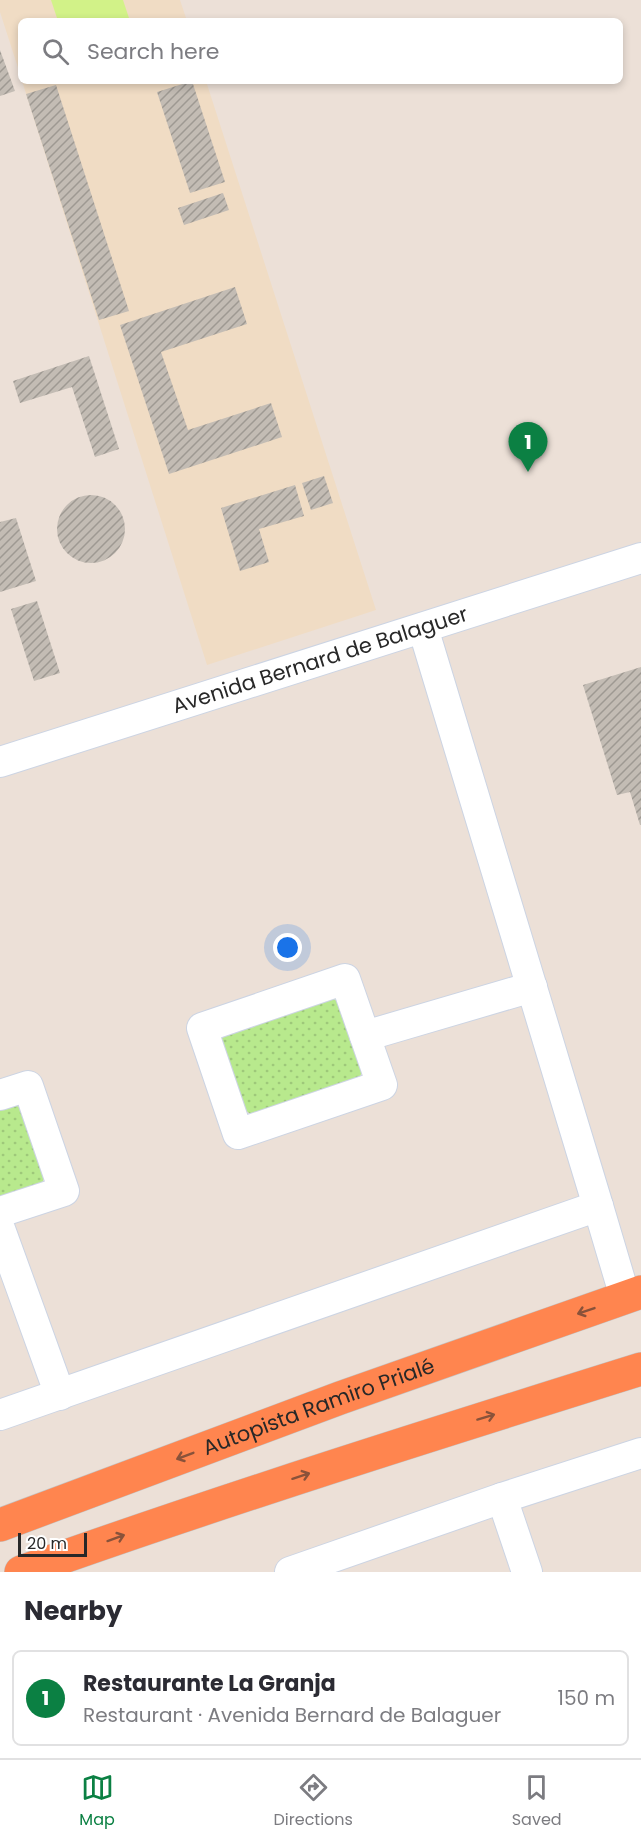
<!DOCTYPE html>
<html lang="en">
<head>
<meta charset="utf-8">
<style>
	:root { --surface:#fff; --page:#f2f2f3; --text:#2b2b33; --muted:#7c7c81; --line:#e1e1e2; --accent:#0b8043 }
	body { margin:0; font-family:Poppins,sans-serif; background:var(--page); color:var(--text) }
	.scale { position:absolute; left:18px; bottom:15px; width:69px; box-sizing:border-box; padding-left:6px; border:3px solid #282828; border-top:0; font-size:16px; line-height:21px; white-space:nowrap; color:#282828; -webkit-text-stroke:4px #fff; paint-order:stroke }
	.you { position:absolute; left:288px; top:948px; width:21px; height:21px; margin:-15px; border:4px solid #fff; border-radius:50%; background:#1a73e8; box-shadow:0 0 0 9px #1a73e833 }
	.badge { display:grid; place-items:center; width:39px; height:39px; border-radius:50%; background:var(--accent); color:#fff; font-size:20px; font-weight:700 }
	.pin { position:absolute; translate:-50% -50px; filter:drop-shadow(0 2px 3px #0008) }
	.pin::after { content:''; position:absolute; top:32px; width:21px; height:18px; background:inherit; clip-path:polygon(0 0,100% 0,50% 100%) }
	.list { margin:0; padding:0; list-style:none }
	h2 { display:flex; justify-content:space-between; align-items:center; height:78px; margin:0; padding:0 24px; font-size:26px }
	h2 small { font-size:20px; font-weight:400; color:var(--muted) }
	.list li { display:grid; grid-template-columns:39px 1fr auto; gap:18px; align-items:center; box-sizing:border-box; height:96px; margin:0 12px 12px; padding:0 12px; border:2px solid var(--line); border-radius:9px }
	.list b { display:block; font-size:22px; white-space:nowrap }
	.list p { margin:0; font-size:20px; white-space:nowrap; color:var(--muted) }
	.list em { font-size:20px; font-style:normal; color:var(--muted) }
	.icon { flex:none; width:33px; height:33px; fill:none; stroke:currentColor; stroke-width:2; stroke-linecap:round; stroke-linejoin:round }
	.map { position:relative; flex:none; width:641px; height:1572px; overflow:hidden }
	.search { position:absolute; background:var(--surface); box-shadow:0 3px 9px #0003; left:18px; right:18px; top:18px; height:66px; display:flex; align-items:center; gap:15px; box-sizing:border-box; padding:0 21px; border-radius:9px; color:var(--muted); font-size:22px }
	.sheet { height:186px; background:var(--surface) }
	nav { display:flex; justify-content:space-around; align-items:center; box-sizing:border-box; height:84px; border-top:2px solid var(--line); background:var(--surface); font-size:16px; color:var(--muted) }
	nav a { display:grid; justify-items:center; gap:3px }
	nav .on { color:var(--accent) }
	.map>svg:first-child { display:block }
	.education { fill:#f0dcc4 }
	.park { fill:url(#park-dots) }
	.pitch { fill:#d2f288 }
	.building { fill:url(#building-hatch) }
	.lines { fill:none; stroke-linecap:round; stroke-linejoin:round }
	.minor-casing { stroke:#ccd4e3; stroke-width:32 }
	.highway-casing { stroke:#c3c3c3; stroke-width:34 }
	.minor { stroke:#fff; stroke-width:30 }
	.highway { stroke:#ff854f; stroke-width:33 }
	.oneway { stroke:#89523a }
	.labels { text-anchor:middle; stroke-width:4.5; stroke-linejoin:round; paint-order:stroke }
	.street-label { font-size:21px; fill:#282828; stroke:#fff }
</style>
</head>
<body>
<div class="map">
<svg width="641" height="1572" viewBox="0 0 641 1572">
	<defs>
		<pattern id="park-dots" width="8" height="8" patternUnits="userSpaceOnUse" patternTransform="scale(1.5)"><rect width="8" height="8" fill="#b8e98d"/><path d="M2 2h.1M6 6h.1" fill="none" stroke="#9ec87a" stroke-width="1.8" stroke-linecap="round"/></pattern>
		<pattern id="building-hatch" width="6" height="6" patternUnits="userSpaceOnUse" patternTransform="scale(1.5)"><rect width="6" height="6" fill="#c3bcb4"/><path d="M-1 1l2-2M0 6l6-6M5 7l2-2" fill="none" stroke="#9e9992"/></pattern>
	</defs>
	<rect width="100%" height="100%" fill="#ece0d7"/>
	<!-- education -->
	<path class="education" d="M0 0H180L187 21H21V77L0 12Z
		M22 81H206L376 610 207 665Z"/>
	<!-- park -->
	<path class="park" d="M332 998 347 1007 363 1067 359 1081 254 1116 240 1107 220 1045 224 1032Z
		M13 1105 24 1108 46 1173 41 1186 0 1201V1110Z"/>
	<!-- pitch -->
	<path class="pitch" d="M51 0H123L130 21H58Z"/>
	<!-- building -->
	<path class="building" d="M0 50 15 91 0 96Z
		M192 81 225 182 190 193 157 92Z
		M56 85 129 311 99 320 26 94Z
		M223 193 229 210 184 225 178 208Z
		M235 287 247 324 161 352 188 430 271 403 282 437 169 474 120 325Z
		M89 356 119 449 95 457 72 387 20 403 13 381Z
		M324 476 333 503 311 510 302 483Z
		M295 485 304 516 259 529 269 562 240 571 221 508Z
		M57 529a34 34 0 1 1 68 0a34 34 0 1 1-68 0Z
		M16 518 36 581 0 592V522Z
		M37 601 60 673 34 681 11 609Z
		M641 667V825H640L630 792 617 795 583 685Z"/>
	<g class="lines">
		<defs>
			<g id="minor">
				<path d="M423 628 598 1206"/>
				<path id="s1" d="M0 762 641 558"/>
				<path d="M345 979 382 1085 238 1134 202 1028Z"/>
				<path d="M365 1036 532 987"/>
				<path d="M0 1095 28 1086 64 1191 0 1212"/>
				<path d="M0 1229 60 1395"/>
				<path d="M0 1415 598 1206 625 1297"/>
				<path d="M502 1498 527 1572"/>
				<path d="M290 1572 502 1498 641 1453"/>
			</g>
			<g id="highway">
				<path id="s2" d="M0 1525 340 1398 641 1292"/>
				<path d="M21 1572C226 1499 433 1434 641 1369"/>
			</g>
		</defs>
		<!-- minor casing -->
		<use href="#minor" class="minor-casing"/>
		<!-- highway casing -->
		<use href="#highway" class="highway-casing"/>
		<!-- minor -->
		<use href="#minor" class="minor"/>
		<!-- highway -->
		<use href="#highway" class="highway"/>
	</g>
	<!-- one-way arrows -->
	<defs><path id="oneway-shaft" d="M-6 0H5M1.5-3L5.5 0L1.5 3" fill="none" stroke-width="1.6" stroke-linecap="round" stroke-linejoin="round" transform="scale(1.5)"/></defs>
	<g class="oneway">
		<use href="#oneway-shaft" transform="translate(586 1311) rotate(161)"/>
		<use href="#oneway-shaft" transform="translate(486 1417) rotate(-17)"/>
		<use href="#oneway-shaft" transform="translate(185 1456) rotate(159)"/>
		<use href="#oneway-shaft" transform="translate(301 1476) rotate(-18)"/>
		<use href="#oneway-shaft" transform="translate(116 1538) rotate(-20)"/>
	</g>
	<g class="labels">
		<!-- street labels -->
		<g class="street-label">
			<text dy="7" stroke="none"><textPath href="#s1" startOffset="336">Avenida Bernard de Balaguer</textPath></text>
			<text dy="7" stroke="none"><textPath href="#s2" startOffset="340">Autopista Ramiro Prialé</textPath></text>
		</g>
	</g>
</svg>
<div class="scale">20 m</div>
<div class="you"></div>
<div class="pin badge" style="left:528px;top:472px">1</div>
<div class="search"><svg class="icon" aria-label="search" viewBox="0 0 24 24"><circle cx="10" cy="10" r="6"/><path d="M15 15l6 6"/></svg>Search here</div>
</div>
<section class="sheet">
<h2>Nearby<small></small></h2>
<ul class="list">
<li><span class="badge">1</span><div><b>Restaurante La Granja</b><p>Restaurant · Avenida Bernard de Balaguer</p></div><em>150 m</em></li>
</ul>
</section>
<nav>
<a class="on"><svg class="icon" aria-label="map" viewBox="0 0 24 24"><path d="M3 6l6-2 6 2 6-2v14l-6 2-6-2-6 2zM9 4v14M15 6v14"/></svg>Map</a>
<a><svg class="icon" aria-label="directions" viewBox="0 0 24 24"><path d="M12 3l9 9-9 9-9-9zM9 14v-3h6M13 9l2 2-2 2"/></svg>Directions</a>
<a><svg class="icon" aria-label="saved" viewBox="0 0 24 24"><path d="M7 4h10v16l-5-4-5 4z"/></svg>Saved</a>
</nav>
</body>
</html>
